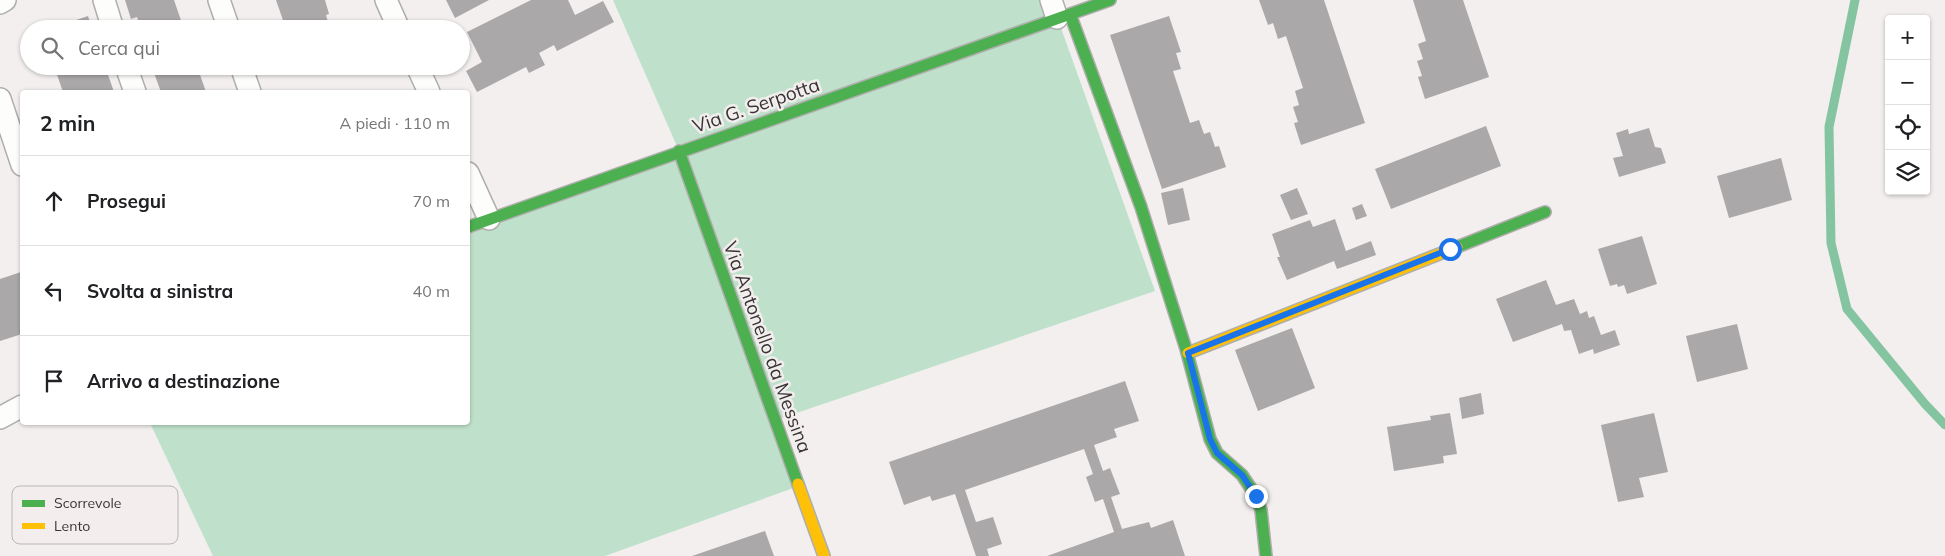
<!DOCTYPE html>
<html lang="it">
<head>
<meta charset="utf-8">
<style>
	:root { --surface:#fff; --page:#f2f2f2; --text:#202124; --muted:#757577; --line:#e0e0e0 }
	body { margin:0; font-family:Mulish,sans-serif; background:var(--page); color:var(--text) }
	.controls { position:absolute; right:15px; top:15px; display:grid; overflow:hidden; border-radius:5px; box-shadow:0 1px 4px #0004 }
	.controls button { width:45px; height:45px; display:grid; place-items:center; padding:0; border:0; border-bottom:1px solid var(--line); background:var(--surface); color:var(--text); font:25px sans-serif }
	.stop { position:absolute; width:15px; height:15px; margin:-11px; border:4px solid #1a73e8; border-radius:50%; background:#fff }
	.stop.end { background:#1a73e8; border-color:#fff; box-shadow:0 1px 5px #0008 }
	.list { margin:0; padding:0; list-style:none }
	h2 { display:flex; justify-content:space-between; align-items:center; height:65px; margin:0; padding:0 20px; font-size:21px }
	h2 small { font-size:16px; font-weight:400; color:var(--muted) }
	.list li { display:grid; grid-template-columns:32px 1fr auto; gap:15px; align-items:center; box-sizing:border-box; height:90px; padding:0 20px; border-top:1px solid var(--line) }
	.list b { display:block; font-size:19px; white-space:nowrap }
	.list em { font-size:16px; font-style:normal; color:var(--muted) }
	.icon { flex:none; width:28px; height:28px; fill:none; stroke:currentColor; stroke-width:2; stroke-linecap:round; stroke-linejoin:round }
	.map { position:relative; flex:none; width:1945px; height:556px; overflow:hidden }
	.search { position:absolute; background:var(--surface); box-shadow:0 1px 4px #0004; left:20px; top:20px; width:450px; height:55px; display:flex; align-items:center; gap:12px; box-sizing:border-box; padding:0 18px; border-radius:28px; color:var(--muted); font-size:19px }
	.panel { position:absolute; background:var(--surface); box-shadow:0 1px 4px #0004; left:20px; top:90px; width:450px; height:335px; border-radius:5px }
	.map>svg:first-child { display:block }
	.green { fill:#bfe1cb }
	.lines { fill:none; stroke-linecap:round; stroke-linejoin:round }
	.stream { stroke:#84c4a1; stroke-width:9 }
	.building { fill:#aaa8a8 }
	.street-casing { stroke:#afaead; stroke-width:24 }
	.fast-casing { stroke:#afaead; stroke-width:14 }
	.slow-casing { stroke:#afaead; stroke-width:14 }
	.street { stroke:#fdfdfc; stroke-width:21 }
	.fast { stroke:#4caf50; stroke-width:11 }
	.slow { stroke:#ffc107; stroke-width:11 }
	.route { stroke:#1a73e8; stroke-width:6 }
	.labels { text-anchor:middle; stroke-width:5; stroke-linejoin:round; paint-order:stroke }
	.street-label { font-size:19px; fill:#363434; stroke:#f3eeed }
	.key { fill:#f3eeed; stroke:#bab6b6; stroke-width:1 }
	.key-label { font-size:14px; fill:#363434 }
</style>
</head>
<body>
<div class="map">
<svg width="1945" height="556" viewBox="0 0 1945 556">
	<rect width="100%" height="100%" fill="#f2efee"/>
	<!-- green -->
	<path class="green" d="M613 0H1051L1155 291 776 420 799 486 605 556H213L150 423 468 422V227L679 151Z"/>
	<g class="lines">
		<!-- stream -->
		<path class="stream" d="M1855 0 1829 127 1831 243 1847 309 1925 404 1945 425"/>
	</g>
	<!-- building -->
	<path class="building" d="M125 0H174L184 29H141L137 17 131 19Z
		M276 0H325L329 14 326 15 330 29H286Z
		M446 0H489L455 18Z
		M531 0H568L575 15 603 1 614 22 557 51 554 45 539 53 545 65 529 73 526 67 477 92 466 71 482 62 467 32Z
		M1259 0H1324L1365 123 1301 145 1294 123 1298 122 1293 107 1299 105 1295 91 1303 88 1286 36 1278 39 1273 23 1268 25Z
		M1413 0H1463L1489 77 1425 99 1418 77 1422 76 1417 61 1423 59 1418 44 1426 41Z
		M88 16 92 29H53V28Z
		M1169 16 1181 52 1176 53 1181 69 1173 71 1190 123 1199 120 1204 134 1210 132 1215 147 1219 146 1226 167 1162 189 1110 35Z
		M54 66H105L114 92H63Z
		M148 66H197L206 92H161L154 73 151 74Z
		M1486 126 1501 166 1391 209 1375 169Z
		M1649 128 1655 147 1661 148 1666 163 1619 177 1613 158 1623 156 1616 133 1628 129 1629 134Z
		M1781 158 1792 200 1729 218 1717 176Z
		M1183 188 1190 220 1168 225 1161 193Z
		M1297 188 1308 214 1291 220 1280 195Z
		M1362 204 1367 216 1356 220 1352 208Z
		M1335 219 1346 251 1371 241 1376 255 1337 269 1334 261 1287 280 1277 257H1280L1272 234 1310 220 1313 227Z
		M1642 236 1657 284 1627 294 1624 285 1618 287 1617 284 1610 286 1598 249Z
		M21 272 22 278V334L0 341V279Z
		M1546 280 1556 305 1574 299 1580 314 1587 311 1589 318 1594 316 1601 335 1615 330 1620 345 1594 354 1593 349 1579 354 1571 330 1564 331 1562 324 1513 342 1496 299Z
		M1737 324 1748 369 1697 382 1686 336Z
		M1292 328 1315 388 1258 411 1235 350Z
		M1125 381 1139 421 1114 429 1117 437 1094 445 1103 471 1110 468 1120 494 1111 497 1122 529 1149 522 1151 528 1173 520 1185 556H1047L1114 532 1103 499 1095 502 1086 477 1093 474 1084 449 965 490 976 522 993 517 1002 544 987 549 989 556H976L955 494 932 501 930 496 904 505 889 462Z
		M1481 393 1484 414 1462 419 1459 398Z
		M1450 413 1457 454 1443 456 1444 463 1394 471 1387 427 1431 420 1430 416Z
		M1654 413 1668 472 1639 478 1644 497 1618 502 1601 425Z
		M765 531 774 556H692Z"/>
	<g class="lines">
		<defs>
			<path id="street" d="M104 0 113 29
				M219 0 229 29
				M386 0 399 29
				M1051 0 1057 18
				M0 3 5 0
				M126 66 135 92
				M241 66 250 92
				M417 66 429 92
				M0 99 22 165
				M468 173 489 219
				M0 418 22 406"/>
			<path id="fast" d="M1070 14 1141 207 1186 349 1210 439 1217 453 1242 475 1256 496 1261 510 1266 556
				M679 151 798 484
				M468 227 1110 0
				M1457 247 1545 212"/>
			<path id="slow" d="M1188 353 1457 247
				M798 484 824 556"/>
		</defs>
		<!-- street casing -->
		<use href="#street" class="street-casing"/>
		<!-- fast casing -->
		<use href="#fast" class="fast-casing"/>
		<!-- slow casing -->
		<use href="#slow" class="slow-casing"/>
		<!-- street -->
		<use href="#street" class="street"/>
		<!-- fast -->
		<use href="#fast" class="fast"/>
		<!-- slow -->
		<use href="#slow" class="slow"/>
	</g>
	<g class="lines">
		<!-- route -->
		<path class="route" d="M1256 496 1242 475 1217 453 1210 439 1188 353 1450 249"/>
	</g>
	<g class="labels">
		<!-- street labels -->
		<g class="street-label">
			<text transform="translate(756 105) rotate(-19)" y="7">Via G. Serpotta</text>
			<text transform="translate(768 347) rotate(70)" y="7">Via Antonello da Messina</text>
		</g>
	</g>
	<!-- legend -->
	<rect x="12" y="486" width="166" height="58" rx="8" class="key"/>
	<rect x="22" y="500" width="23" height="7" fill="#4caf50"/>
	<rect x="22" y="523" width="23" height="6" fill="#ffc107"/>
	<g class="key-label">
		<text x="54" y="508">Scorrevole</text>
		<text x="54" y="531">Lento</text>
	</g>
</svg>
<div class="controls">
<button>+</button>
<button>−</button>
<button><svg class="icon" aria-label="locate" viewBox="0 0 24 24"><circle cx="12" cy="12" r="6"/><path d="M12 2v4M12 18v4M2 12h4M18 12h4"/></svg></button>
<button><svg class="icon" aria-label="layers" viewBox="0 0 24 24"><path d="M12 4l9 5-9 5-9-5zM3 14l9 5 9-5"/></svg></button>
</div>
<div class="stop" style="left:1450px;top:249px"></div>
<div class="stop end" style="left:1256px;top:496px"></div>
<div class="search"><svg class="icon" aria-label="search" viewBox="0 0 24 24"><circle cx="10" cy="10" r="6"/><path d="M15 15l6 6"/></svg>Cerca qui</div>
<section class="panel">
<h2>2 min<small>A piedi · 110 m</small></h2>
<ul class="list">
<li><svg class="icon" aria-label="ahead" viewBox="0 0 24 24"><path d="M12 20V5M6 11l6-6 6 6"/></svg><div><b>Prosegui</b></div><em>70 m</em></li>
<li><svg class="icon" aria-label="left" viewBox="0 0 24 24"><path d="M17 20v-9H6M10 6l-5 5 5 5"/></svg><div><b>Svolta a sinistra</b></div><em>40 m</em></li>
<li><svg class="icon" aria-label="arrive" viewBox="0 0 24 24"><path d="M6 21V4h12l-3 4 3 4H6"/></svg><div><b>Arrivo a destinazione</b></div></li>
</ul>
</section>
</div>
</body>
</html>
